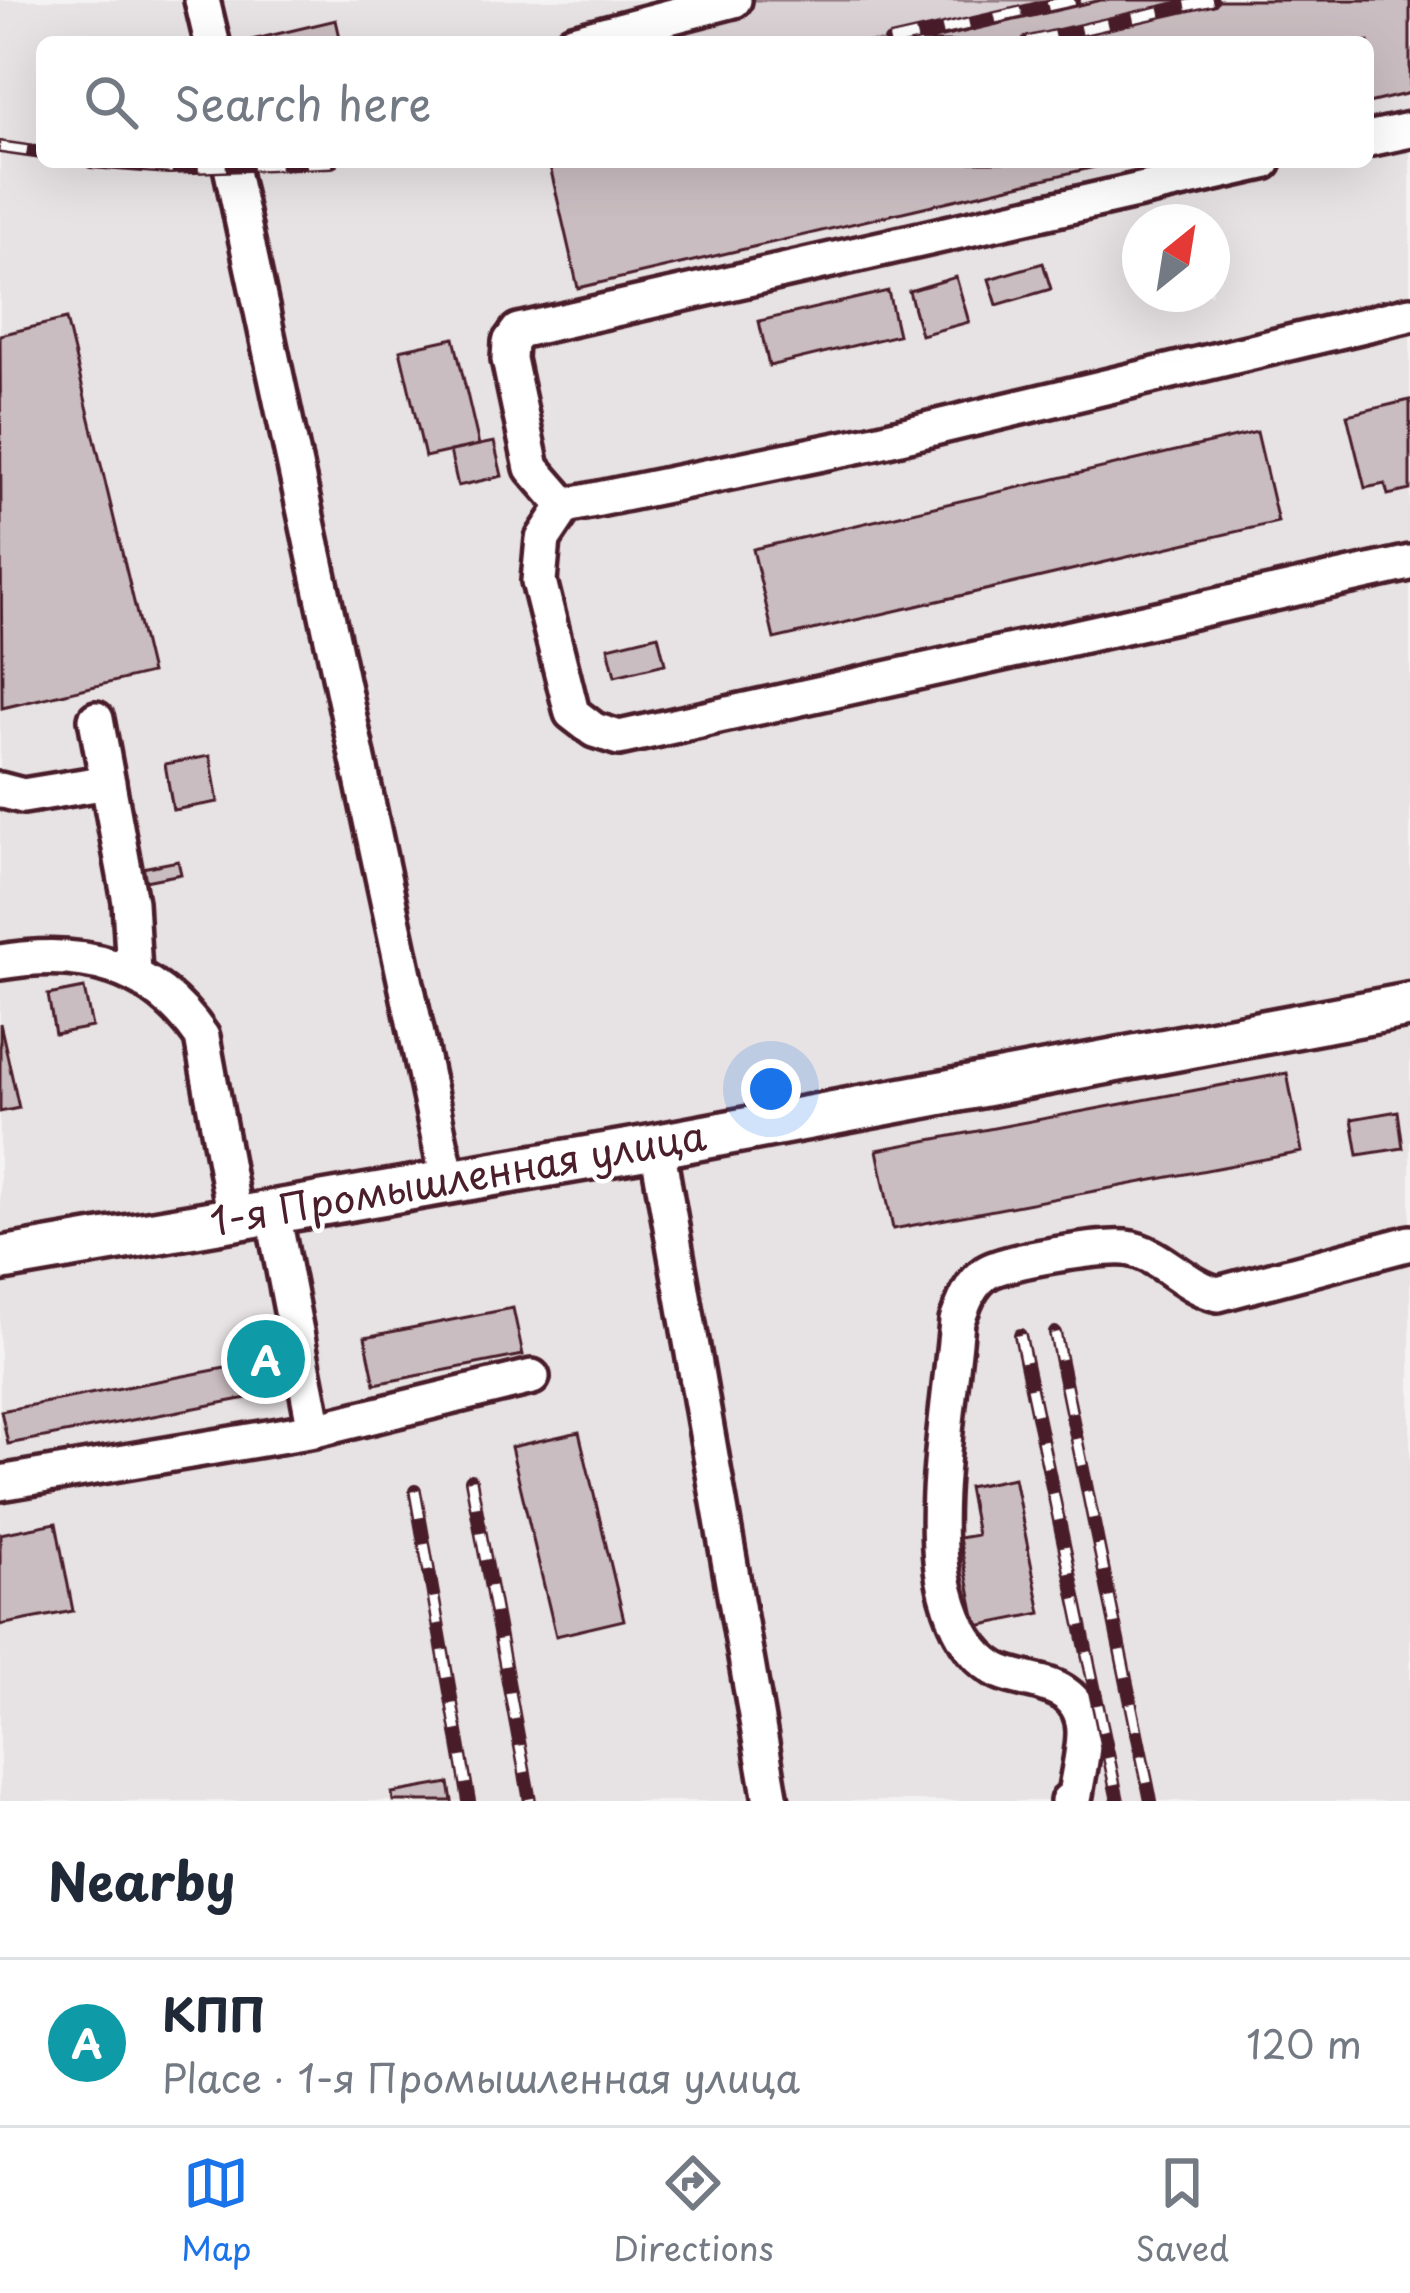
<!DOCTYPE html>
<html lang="en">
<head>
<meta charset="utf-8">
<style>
	:root { --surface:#fff; --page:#f2f2f3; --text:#1f2937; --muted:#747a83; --line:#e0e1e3; --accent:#1a73e8 }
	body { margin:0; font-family:"Playpen Sans",sans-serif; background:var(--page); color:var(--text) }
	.compass { position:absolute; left:1122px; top:204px; width:108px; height:108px; border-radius:50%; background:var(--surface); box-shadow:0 12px 48px #0002; rotate:30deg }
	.you { position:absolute; left:771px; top:1089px; width:42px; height:42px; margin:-30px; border:9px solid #fff; border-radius:50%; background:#1a73e8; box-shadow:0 0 0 18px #1a73e833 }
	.badge { display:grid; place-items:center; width:78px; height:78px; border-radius:50%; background:var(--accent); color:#fff; font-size:39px; font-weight:700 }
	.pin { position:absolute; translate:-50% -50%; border:6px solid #fff; box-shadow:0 3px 12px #0006 }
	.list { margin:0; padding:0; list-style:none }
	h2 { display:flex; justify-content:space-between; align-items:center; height:156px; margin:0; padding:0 48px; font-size:51px }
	h2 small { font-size:39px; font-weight:400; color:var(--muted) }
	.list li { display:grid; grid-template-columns:78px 1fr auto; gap:36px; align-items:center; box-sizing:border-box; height:168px; padding:0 48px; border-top:3px solid var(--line) }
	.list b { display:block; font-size:45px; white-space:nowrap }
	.list p { margin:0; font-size:39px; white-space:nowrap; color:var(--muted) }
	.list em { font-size:39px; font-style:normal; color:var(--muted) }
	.icon { flex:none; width:66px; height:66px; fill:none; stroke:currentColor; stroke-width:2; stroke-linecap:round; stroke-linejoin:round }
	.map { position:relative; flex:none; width:1410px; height:1801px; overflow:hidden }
	.search { position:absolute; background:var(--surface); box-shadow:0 12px 48px #0002; left:36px; right:36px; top:36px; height:132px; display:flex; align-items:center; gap:30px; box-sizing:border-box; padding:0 42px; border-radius:18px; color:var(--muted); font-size:45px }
	.sheet { height:324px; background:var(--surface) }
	nav { display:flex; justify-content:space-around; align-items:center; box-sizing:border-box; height:168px; border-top:3px solid var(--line); background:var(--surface); font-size:33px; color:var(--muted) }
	nav a { display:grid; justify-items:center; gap:6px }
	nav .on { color:var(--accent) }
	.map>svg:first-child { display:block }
	.built { fill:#e7e2e3; fill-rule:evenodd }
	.green { fill:#dbd2d5; stroke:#927880; stroke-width:3 }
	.building { fill:#cabdc1; stroke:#4a1f2b; stroke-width:3 }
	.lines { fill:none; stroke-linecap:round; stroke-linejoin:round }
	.minor-casing { stroke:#4a1f2b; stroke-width:42 }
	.major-casing { stroke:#4a1f2b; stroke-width:51 }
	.minor { stroke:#fff; stroke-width:33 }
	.major { stroke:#fff; stroke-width:42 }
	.rail-casing { stroke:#4a1f2b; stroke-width:14 }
	.rail { stroke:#fff; stroke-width:9; stroke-dasharray:27; stroke-linecap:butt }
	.labels { text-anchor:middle; stroke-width:9; stroke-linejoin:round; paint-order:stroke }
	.street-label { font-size:39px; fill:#4a1f2b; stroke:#fff }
</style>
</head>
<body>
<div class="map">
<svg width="1410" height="1801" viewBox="0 0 1410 1801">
	<rect width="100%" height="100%" fill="#f4f2f2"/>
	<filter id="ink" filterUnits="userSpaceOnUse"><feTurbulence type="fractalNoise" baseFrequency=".00833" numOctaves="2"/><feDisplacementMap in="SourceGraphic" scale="24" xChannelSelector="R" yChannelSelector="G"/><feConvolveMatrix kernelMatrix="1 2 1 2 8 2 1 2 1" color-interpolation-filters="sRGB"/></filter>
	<g filter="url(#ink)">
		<!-- built -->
		<path class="built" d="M0 0H734L573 42H42V162H295L293 167 332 162H1368V42H890L1074 0H1410V1801H0ZM1140 222H1212V294H1140Z"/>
		<!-- green -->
		<path class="green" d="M734 0H1074L890 42H573Z"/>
		<!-- building -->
		<path class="building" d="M1101 0H1410V93L1368 103V42H921Z
			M336 20 341 42H243Z
			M549 162H1116L578 288Z
			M1043 263 1051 289 997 305 989 279Z
			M956 277 969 322 921 335 909 291Z
			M888 291 898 335 769 366 759 321Z
			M66 319 151 673 2 708 0 335Z
			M454 338 479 445 425 457 400 350Z
			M1410 400V490L1388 495 1385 484 1365 488 1347 415Z
			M1257 432 1278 522 774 639 753 549Z
			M494 442 502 476 458 486 450 451Z
			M658 635 665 664 615 676 608 647Z
			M210 756 218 802 173 810 165 764Z
			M178 861 181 874 140 882 137 869Z
			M84 988 92 1027 55 1034 48 995Z
			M0 1023 19 1108 0 1112Z
			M1287 1073 1302 1152 893 1229 877 1150Z
			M1398 1111 1403 1148 1358 1155 1352 1119Z
			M513 1308 523 1355 375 1384 365 1337Z
			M275 1348 278 1366 257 1370 254 1352Z
			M246 1364 252 1397 8 1444 1 1411Z
			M579 1432 624 1620 556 1636 511 1447Z
			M1014 1478 1041 1613 977 1626 959 1538 977 1535 968 1487Z
			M56 1523 73 1611 0 1625V1534Z
			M449 1783 452 1801H393L392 1793Z"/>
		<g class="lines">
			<defs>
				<path id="minor" d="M202 0 212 42
					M573 42 734 0
					M1368 139 1410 130
					M230 162 448 1180
					M1410 314 871 443 565 506 543 539 539 581 572 713 594 730 619 738 1410 563
					M565 506 532 468 509 359 510 342 518 331 1264 162
					M96 719 130 902 134 973
					M0 790 23 796 108 782
					M0 962C83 948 152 964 202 1037L235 1218
					M657 1146 771 1801
					M273 1213 315 1430
					M0 1483 315 1430 532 1377
					M1068 1801 1075 1795C1078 1775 1084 1752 1084 1732 1083 1676 1021 1685 995 1669 968 1653 955 1624 947 1594 927 1523 951 1397 957 1321 964 1303 969 1285 986 1273 1005 1260 1102 1246 1126 1248 1160 1252 1183 1286 1218 1294L1410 1243"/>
				<path id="major" d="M0 1259 657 1146 1410 1005"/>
			</defs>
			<!-- minor casing -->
			<use href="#minor" class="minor-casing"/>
			<!-- major casing -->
			<use href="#major" class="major-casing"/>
			<!-- minor -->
			<use href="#minor" class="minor"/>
			<!-- major -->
			<use href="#major" class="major"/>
			<defs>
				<path id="rail" d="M890 42 1074 0
					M1028 42 1212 0
					M0 147 42 153
					M91 162 169 168 332 162
					M1055 1333 1151 1801
					M1020 1335 1118 1801
					M471 1480 530 1801
					M415 1491 469 1801"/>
			</defs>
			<!-- rail casing -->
			<use href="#rail" class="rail-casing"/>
			<!-- rail -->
			<use href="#rail" class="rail"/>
		</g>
	</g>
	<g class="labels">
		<!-- street labels -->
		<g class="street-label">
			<text transform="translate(458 1179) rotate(-10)" y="14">1-я Промышленная улица</text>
		</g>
	</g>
</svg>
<svg class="compass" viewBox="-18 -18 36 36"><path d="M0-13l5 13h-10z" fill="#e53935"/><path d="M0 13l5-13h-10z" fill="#747a83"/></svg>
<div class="you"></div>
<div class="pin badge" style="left:266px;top:1359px;background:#0f9aa8">A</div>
<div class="search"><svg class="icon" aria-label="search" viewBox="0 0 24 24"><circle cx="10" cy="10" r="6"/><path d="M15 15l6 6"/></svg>Search here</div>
</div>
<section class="sheet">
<h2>Nearby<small></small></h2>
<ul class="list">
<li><span class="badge" style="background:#0f9aa8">A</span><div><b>КПП</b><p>Place · 1-я Промышленная улица</p></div><em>120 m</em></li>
</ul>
</section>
<nav>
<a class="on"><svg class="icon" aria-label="map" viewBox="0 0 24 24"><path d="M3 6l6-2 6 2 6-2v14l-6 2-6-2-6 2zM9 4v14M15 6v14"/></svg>Map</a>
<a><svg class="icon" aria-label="directions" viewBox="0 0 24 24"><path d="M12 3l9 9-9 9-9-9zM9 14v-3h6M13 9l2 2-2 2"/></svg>Directions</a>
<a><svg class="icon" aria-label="saved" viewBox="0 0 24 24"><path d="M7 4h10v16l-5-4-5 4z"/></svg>Saved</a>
</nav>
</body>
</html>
